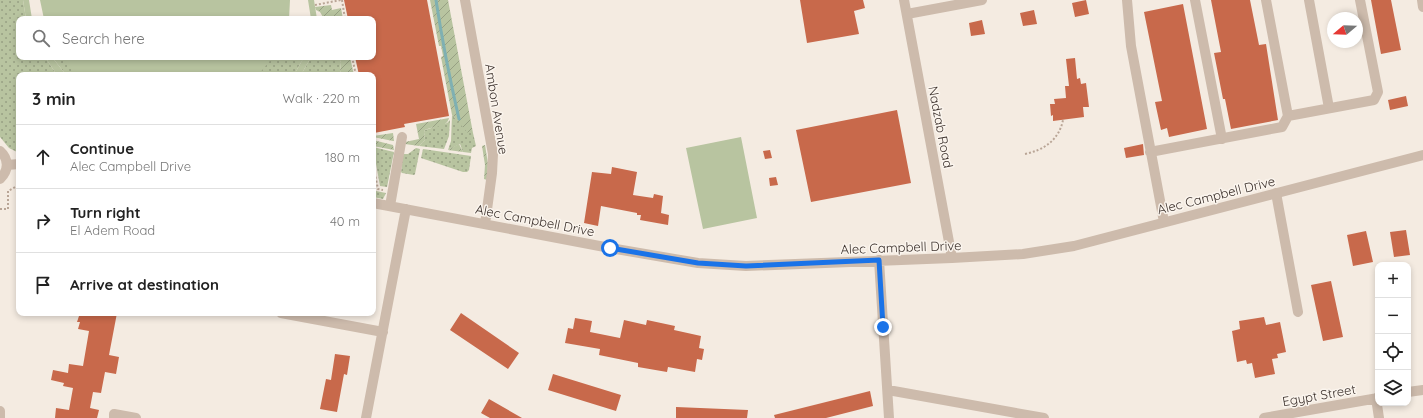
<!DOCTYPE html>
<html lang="en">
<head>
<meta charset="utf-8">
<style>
	:root { --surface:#fff; --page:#f2f2f2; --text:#222; --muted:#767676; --line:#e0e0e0 }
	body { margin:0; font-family:Quicksand,sans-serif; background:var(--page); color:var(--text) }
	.controls { position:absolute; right:12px; bottom:12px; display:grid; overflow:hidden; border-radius:8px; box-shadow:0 2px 6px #0003 }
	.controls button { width:36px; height:36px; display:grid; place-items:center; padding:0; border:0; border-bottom:1px solid var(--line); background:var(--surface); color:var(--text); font:20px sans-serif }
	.compass { position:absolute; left:1327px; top:12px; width:36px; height:36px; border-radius:50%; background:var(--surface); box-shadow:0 2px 6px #0003; rotate:251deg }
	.stop { position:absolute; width:12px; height:12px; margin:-9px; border:3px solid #1a73e8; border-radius:50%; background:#fff }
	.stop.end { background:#1a73e8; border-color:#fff; box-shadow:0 1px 4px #0008 }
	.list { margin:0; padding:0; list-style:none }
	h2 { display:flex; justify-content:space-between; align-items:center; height:52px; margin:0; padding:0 16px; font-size:17px }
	h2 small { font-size:13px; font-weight:400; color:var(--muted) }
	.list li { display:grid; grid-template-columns:26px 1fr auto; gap:12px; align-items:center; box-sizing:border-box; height:64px; padding:0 16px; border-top:1px solid var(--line) }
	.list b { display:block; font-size:15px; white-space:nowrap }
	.list p { margin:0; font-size:13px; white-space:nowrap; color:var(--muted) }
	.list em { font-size:13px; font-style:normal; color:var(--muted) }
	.icon { flex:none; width:22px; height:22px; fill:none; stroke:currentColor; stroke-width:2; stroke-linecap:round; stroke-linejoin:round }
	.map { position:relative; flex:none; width:1423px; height:418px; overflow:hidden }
	.search { position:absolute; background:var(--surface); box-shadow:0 2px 6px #0003; left:16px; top:16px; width:360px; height:44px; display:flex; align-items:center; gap:10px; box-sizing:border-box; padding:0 14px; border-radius:8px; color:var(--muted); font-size:15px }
	.panel { position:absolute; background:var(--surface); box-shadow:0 2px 6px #0003; left:16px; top:72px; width:360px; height:244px; border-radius:8px }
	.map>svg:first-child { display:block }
	.grass { fill:url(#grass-dots) }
	.garden { fill:url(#garden-furrows) }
	.pitch { fill:#b8c4a0 }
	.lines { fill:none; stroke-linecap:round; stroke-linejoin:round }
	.stream { stroke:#7fb0b2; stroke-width:3 }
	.building { fill:#c8694b }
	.path { stroke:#b9a596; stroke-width:2; stroke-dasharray:2 2; stroke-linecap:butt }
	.minor { stroke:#cdbbac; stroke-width:10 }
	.route { stroke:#1a73e8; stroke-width:5 }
	.labels { text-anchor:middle; stroke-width:3; stroke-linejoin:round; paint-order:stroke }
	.street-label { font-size:13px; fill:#3b302b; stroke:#fbf5ee }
</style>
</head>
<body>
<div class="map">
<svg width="1423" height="418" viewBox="0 0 1423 418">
	<defs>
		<pattern id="grass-dots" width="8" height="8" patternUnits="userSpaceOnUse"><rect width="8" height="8" fill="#b8c4a0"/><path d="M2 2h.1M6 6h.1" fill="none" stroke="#97a083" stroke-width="1.8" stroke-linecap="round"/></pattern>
		<pattern id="garden-furrows" width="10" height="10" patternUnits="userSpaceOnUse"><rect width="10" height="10" fill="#b8c4a0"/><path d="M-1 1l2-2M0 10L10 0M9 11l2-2" fill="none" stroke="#97a083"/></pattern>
	</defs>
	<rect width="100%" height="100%" fill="#f4ebe1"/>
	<!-- grass -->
	<path class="grass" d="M0 0H23L26 19H19V57H45L57 75H19V153L9 148 0 137Z
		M52 57H304L294 75H66Z
		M311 57H338L341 62 340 71 343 75H301Z
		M452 115 470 133H473L476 146 472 148 471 153 463 152 460 144 448 150 451 141Z
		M450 120 449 136 444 149 419 146 425 140 424 132 425 130 447 123Z
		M373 147 394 152 387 187 380 186Z
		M416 148 420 149 415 174 414 175 402 173 401 172 403 154H408Z
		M423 149 471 156 469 170 467 172H463L421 158Z
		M373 178 376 191 386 193 383 199 373 197Z"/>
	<!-- garden -->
	<path class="garden" d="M430 0H448L473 133H468L452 115 441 57 443 56 441 46H439Z
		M331 5 332 10 341 8 343 19H324L320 12 316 10 315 7Z
		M338 57H350L354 75H343L340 71 341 62Z
		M449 118C447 128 433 126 425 130L424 132 425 140 419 146 405 144V142L419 139 416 124Z
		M393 133 394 141H393L373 137V136Z
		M373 140 393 145 394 150 373 146Z
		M459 144 463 152 448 150Z
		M485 145 488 164 487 180 484 179 485 165 482 146Z"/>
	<!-- pitch -->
	<path class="pitch" d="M23 0H29L32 19H26Z
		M40 0H290L289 19H44Z
		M308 0H314L317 19H311Z
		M45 57H52L66 75H57Z
		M63 57H273L258 75H80L72 68Z
		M304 57H311L301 75H294Z
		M741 137 757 218 703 229 686 148Z"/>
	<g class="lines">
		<!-- stream -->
		<path class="stream" d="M436 0C442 40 450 80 459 119"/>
	</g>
	<!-- building -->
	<path class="building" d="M344 0H427L449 116 404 124 405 127 374 133 373 125V75H359L355 57H373V19H348Z
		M800 0H863L865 8 854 11 859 34 807 43Z
		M1086 0 1089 14 1075 17 1072 3Z
		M1211 0H1250L1259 45 1266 44 1278 120 1231 129 1225 99H1223L1214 53 1221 52Z
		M1371 0H1391L1401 50 1381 54Z
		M1183 4 1207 129 1169 137 1167 128 1161 130 1155 102 1162 101 1144 12Z
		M1034 10 1037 24 1023 26 1020 13Z
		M982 20 985 34 971 36 969 23Z
		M1075 58 1077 79 1080 78 1081 84 1086 83 1089 107H1083L1084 117 1053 121V115L1051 116 1050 104H1055L1054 99 1066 98 1065 86H1069L1066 59Z
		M1406 96 1408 106 1390 110 1388 100Z
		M897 110 911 183 811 202 796 130Z
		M1143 144 1144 155 1126 158 1124 148Z
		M770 150 772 158 765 159 763 151Z
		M612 167 637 172 633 195 653 198 654 194 663 196 661 213 669 215 668 225 640 220 641 215H637V213L601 206 598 226 584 223 592 172 611 174Z
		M776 177 778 185 770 186 769 178Z
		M1406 230 1410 255 1394 257 1390 232Z
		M1366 231 1373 262 1353 266 1347 235Z
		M1331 281 1343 337 1323 341 1311 285Z
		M80 313H117L109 355 119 357 116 374 105 372 101 393 93 392 90 408 99 410 97 418H55L56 408 69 410 73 388 63 386 64 383 51 380 53 370 68 373 69 364 83 366 89 331 78 329 80 322H77Z
		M461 313 519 353 508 369 450 330Z
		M1264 317 1266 325 1280 322 1286 352 1277 354 1278 358 1272 359 1275 374 1255 378 1252 363 1247 364 1246 360 1237 362 1232 331 1240 329 1239 321Z
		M575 318 592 321 590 332 620 338 624 320 646 325 647 320 675 326 674 330 701 336 699 348 704 349 702 360 697 359 695 372 668 367 667 372 638 367V363L599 355 600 349 565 343 568 328 573 329Z
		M335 354 350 356 347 375 344 374 337 412 320 409 326 379 331 380Z
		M553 374 621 395 616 411 548 390Z
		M870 391 873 406 826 418H775L774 415Z
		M489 399 522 418H490L481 413Z
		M676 407 748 410 747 418H676Z"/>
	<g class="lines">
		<!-- path -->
		<path class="path" d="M342 0 345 19
			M315 5 341 0
			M352 57 356 75
			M1025 154C1044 150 1059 140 1063 120
			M373 165 378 189 383 190
			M0 209H8V191L19 185"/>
		<!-- minor -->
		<path class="minor" d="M465 0 493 154 492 173 485 224
			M904 0 952 258
			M1127 0 1131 46 1164 222
			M1195 0 1222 139
			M1266 0 1288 116
			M1309 0 1329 108
			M1422 0 1423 7
			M907 14 982 0
			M0 151C9 159 9 170 0 179
			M1150 152 1282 127 1288 116 1374 100 1378 92 1360 0
			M7 165 19 164
			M1276 193 1298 312
			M373 203 610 248 698 263 746 266 952 258 1023 254 1074 246 1423 155
			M390 206 402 137
			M879 260 889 418
			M281 313 383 332
			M888 390 1044 418
			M1408 392 1423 390
			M1376 398 1379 418
			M0 411V418
			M114 418V414L136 418
			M366 418 406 209
			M1264 418 1378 398"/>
	</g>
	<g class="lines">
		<!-- route -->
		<path class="route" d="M610 248 698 263 746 266 879 260 883 327"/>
	</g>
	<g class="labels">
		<!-- street labels -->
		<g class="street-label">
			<text transform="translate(497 109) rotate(81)" y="5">Ambon Avenue</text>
			<text transform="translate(941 127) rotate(79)" y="5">Nadzab Road</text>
			<text transform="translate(1216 195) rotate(-14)" y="5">Alec Campbell Drive</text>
			<text transform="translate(535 220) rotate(11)" y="5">Alec Campbell Drive</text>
			<text transform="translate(901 247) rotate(-2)" y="5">Alec Campbell Drive</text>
			<text transform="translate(1319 395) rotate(-10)" y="5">Egypt Street</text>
		</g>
	</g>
</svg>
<div class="controls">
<button>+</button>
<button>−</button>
<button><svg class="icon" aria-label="locate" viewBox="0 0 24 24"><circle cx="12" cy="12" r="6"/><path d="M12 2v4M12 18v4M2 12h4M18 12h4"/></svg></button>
<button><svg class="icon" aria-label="layers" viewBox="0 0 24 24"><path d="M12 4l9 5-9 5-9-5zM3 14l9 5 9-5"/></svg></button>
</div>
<svg class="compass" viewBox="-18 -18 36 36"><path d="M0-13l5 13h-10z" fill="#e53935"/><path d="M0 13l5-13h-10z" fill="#767676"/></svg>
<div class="stop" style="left:610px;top:248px"></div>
<div class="stop end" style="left:883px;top:327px"></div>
<div class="search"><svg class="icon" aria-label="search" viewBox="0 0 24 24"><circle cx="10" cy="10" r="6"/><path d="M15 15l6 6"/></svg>Search here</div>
<section class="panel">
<h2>3 min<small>Walk · 220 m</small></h2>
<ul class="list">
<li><svg class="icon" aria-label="ahead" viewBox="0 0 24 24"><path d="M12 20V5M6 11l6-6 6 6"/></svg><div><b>Continue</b><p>Alec Campbell Drive</p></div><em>180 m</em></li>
<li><svg class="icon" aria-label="right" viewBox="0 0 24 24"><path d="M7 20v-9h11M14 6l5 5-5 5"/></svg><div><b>Turn right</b><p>El Adem Road</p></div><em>40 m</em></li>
<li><svg class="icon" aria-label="arrive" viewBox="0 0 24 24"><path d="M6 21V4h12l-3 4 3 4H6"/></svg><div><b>Arrive at destination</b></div></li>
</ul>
</section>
</div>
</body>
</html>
